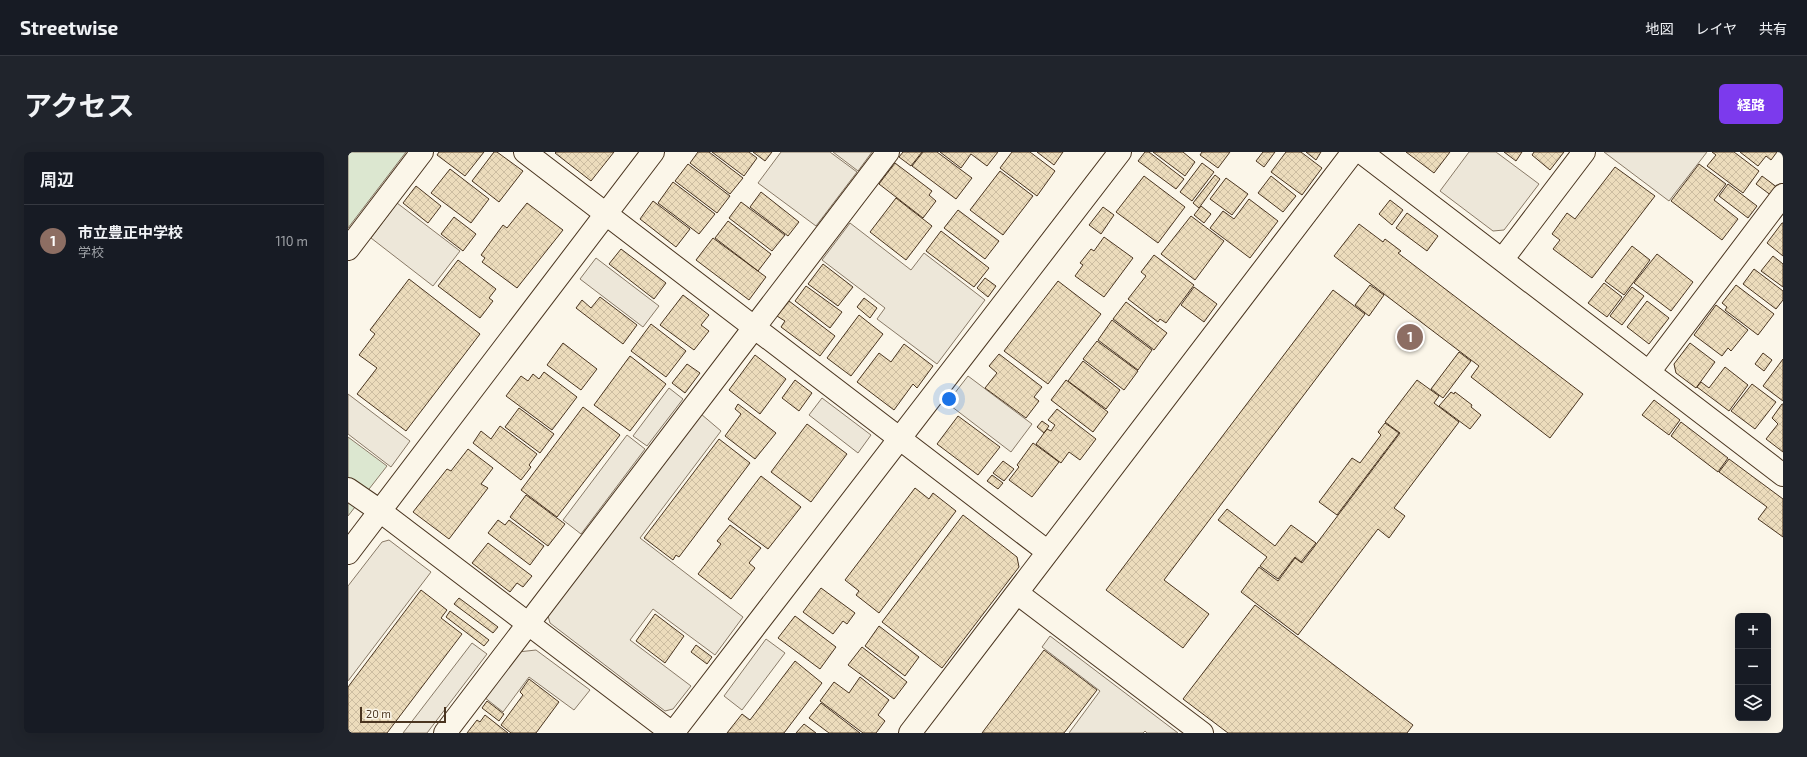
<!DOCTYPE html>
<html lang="ja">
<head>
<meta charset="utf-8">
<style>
	:root { --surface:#171b24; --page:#20242c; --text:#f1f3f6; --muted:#9ea1a6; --line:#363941; --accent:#7c3aed }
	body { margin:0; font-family:"Exo 2","Noto Sans JP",sans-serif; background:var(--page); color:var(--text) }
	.controls { position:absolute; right:12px; bottom:12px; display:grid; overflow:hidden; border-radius:6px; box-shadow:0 4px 16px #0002 }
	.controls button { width:36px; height:36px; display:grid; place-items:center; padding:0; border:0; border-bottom:1px solid var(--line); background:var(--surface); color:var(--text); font:20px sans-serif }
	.scale { position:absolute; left:12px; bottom:10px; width:86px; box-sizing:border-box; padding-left:4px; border:2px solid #4a3520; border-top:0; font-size:11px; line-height:14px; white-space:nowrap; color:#4a3520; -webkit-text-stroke:3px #fbf6e9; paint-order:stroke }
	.you { position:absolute; left:601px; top:247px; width:14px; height:14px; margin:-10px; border:3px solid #fff; border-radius:50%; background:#1a73e8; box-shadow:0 0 0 6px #1a73e833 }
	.badge { display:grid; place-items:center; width:26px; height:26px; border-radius:50%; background:var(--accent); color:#fff; font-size:13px; font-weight:700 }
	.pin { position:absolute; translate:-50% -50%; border:2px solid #fff; box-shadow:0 1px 4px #0006 }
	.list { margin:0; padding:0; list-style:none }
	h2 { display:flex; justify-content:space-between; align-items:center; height:52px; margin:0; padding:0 16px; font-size:17px }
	h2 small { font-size:13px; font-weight:400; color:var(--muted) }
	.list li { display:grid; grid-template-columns:26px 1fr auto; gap:12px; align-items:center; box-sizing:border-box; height:72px; padding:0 16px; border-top:1px solid var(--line) }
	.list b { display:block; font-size:15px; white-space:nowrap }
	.list p { margin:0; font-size:13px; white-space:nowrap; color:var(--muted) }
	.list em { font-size:13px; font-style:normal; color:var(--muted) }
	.icon { flex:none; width:22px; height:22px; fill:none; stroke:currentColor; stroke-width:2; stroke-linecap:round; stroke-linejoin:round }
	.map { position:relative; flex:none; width:1435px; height:581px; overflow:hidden; border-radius:6px }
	header { display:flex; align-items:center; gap:24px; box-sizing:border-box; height:56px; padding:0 20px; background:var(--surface); border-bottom:1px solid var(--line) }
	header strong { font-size:19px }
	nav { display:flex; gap:22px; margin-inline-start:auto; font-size:14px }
	.intro { display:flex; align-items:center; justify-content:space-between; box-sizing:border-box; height:96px; padding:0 24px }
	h1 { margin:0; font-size:28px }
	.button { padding:10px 18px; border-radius:6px; background:var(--accent); color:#fff; font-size:14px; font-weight:700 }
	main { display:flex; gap:24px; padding:0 24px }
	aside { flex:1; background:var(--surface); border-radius:6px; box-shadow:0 4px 16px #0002 }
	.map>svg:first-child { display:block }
	.park { fill:#dce7d0; stroke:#887966 }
	.parking { fill:#ede7d9; stroke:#887966 }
	.building { fill:url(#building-cross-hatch); stroke:#4a3520 }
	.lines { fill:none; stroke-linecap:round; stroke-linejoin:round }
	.minor-casing { stroke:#4a3520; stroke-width:24 }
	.minor { stroke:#fbf6e9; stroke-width:22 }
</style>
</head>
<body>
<header>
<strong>Streetwise</strong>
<nav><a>地図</a><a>レイヤ</a><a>共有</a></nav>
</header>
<div class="intro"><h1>アクセス</h1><a class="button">経路</a></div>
<main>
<aside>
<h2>周辺<small></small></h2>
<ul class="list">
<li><span class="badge" style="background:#8d6e63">1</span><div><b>市立豊正中学校</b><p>学校</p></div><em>110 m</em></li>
</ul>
</aside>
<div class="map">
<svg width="1435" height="581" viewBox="0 0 1435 581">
	<defs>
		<pattern id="building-cross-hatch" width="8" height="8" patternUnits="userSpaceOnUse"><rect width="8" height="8" fill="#ecdcbc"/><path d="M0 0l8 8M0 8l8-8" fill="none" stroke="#ccbda1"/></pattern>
	</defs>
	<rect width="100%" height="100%" fill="#fbf6e9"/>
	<!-- park -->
	<path class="park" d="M0 0H58L0 76Z
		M0 285 39 314 0 364Z"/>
	<!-- parking -->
	<path class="parking" d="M433 0H482L509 20 468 74 410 31Z
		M485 0H524L510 19Z
		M1121 0H1148L1191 32 1156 78 1145 79 1092 39Z
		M1256 0H1359L1321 49Z
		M49 51 112 99 85 134 23 86Z
		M502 71 563 118 576 101 637 148 589 212 529 167 537 156 474 108Z
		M248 106 311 154 295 175 232 127Z
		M620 224 684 272 663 300 599 251Z
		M321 236 335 247 299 294 285 284Z
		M0 242 62 289 43 315 0 282Z
		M474 246 523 283 510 301 461 263Z
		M353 262 373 279 292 386 395 465 367 503 305 457 282 488 343 534 325 557 317 559 202 471 200 464Z
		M279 283 297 297 233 382 215 368Z
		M41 388 83 420 0 529V434L34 390Z
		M702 484 830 581H799L797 579 795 581H721L752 539 694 495Z
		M418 487 437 501 394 558 376 544Z
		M124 491 139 502 79 581H55Z
		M188 498 242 538 226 558 181 525 155 560 136 545 170 500Z"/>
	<!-- building -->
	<path class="building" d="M91 0H136L117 24 89 3Z
		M146 0H149L175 19 151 50 124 29Z
		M208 0H266L243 29 207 1Z
		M350 0H361L395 26 382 42 342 11Z
		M364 0H401L409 6 396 24Z
		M405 0H424L417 9Z
		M555 0H574L563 14 551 5Z
		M575 0H589L624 26 608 47 564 14Z
		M592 0H650L639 14 623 2 613 16Z
		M664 0H682L707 19 689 44 652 16Z
		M689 0H715L706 13Z
		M797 0H801L836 27 828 37 790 9Z
		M805 0H835L847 10 837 24Z
		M854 0H882L870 16 852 3Z
		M915 0H927L916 15 908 9Z
		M938 0H953L974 16 954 43 923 20Z
		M958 0H973L968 8Z
		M1058 0H1102L1086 21Z
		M1156 0H1174L1168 9Z
		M1186 0H1216L1202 18 1184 3Z
		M1364 0H1386L1411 19 1395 41 1359 14 1368 3Z
		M1392 0H1429L1423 8 1418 4 1410 14Z
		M547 11 584 39 581 43 588 49 575 66 531 32Z
		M854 11 866 20 844 49 832 40Z
		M340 12 382 44 369 61 327 29Z
		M1351 12 1378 32 1366 48 1390 67 1374 88 1323 49Z
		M1267 15 1307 44 1244 126 1205 97 1212 88 1204 82 1219 61 1227 67Z
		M102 17 141 47 123 71 83 41Z
		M652 19 685 44 655 83 622 58Z
		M867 23 872 27 851 56 845 51Z
		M796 24 837 55 810 91 768 60Z
		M923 24 948 44 935 60 910 41Z
		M1414 24 1430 36 1424 44 1408 32Z
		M878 26 900 42 884 63 862 47Z
		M325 30 367 62 351 82 310 51Z
		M1380 32 1409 54 1400 66 1371 44Z
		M68 34 93 54 80 71 55 51Z
		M413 40 451 70 440 84 402 55Z
		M548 46 584 74 558 108 522 80Z
		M901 47 930 69 902 106 862 76 875 59 886 67Z
		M1042 48 1055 58 1044 73 1031 62Z
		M305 49 342 77 328 95 292 67Z
		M393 50 437 83 424 99 381 66Z
		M179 51 215 78 169 136 134 110 137 106 133 103 155 73 159 76Z
		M853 54 863 62 856 71 846 63Z
		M755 55 766 63 753 82 741 73Z
		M610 58 651 89 637 107 596 76Z
		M1059 61 1090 84 1079 99 1048 76Z
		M843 64 876 89 847 128 813 102Z
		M106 65 128 82 115 99 93 82Z
		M380 69 423 102 410 119 367 86Z
		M1434 71H1435V104L1419 91Z
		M1011 72 1035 90 1037 87 1053 99 1050 101 1235 242 1202 286 1123 225 1131 214 986 104Z
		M593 79 641 116 626 135 578 99Z
		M756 85 785 106 756 145 727 124 735 113 732 111 743 97 746 99Z
		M365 86 418 125 401 148 348 108Z
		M1284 94 1302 108 1276 143 1257 129Z
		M273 97 318 131 306 147 261 112Z
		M1309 102 1345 130 1323 159 1286 131Z
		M806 103 846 133 818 171 812 167 810 170 780 147 798 124 793 120Z
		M1425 104 1435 112V135L1413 119Z
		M110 108 148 137 141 146 145 149 132 166 90 134Z
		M475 112 505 135 490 154 460 132Z
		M1406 117 1435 139V148L1428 157 1395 132Z
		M637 126 648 134 640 145 629 136Z
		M61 127 132 182 58 279 9 242 29 216 11 203 27 182 22 178Z
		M710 129 753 162 700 232 656 199Z
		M1256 131 1274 145 1259 165 1240 151Z
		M1022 133 1036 143 1021 164 1007 153Z
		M1388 133 1426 162 1410 183 1377 158 1379 155 1374 151Z
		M458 134 494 160 482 176 447 149Z
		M846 135 869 152 856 170 833 153Z
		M1284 135 1296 144 1274 173 1262 164Z
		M985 138 1017 162 816 428 861 462 835 496 758 438Z
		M335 143 361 163 353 173 361 179 346 198 312 173Z
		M252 145 289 173 275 192 228 156 234 148 243 156Z
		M516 146 529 156 522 166 509 155Z
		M441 149 487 184 472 204 433 175 437 169 429 164Z
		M1299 149 1321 166 1301 192 1279 175Z
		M778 150 819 181 806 198 765 167Z
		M1368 153 1400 178 1383 199 1380 196 1374 204 1346 183Z
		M511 163 535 182 503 224 479 206Z
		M764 168 804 198 790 218 750 188Z
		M303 172 338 199 318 225 283 199Z
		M749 189 790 219 776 238 735 207Z
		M215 191 249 217 233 238 199 213Z
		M1342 191 1367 210 1348 236 1328 221 1326 212Z
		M556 192 585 214 569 236 565 232 546 258 509 230 531 201 543 210Z
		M1111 200 1123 209 1095 246 1083 237Z
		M1415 201 1424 208 1416 219 1407 212Z
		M651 202 694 235 686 245 691 249 678 266 637 236 649 221 641 214Z
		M407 203 438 227 412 262 381 238Z
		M282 204 318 232 282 279 246 253Z
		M1435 207V249L1415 234Z
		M735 209 772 238 758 257 720 229Z
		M339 212 352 221 337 241 324 231Z
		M1377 215 1400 233 1381 259 1349 235 1353 230 1361 236Z
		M196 220 229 245 204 278 158 244 173 224 180 229 185 222 191 227Z
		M447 228 464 241 451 259 434 246Z
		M718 228 760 260 745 280 703 248Z
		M1069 228 1091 244 1086 251 1111 270 1046 356 1057 364 1041 386 1030 377 950 483 893 440 911 415 930 429 947 406 954 411 1052 281 1037 270Z
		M1404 232 1428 250 1407 277 1383 259Z
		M1103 240 1106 242 1107 240 1124 253 1123 255 1133 263 1122 277 1091 254Z
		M1306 248 1332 268 1321 283 1294 263Z
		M390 252 428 281 407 307 377 284 393 262 387 257Z
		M1434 252H1435V300L1418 287 1430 272 1424 266Z
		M235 255 272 283 209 365 173 338Z
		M171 256 206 282 192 301 157 275Z
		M709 257 748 287 732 308 721 300 713 311 688 292 699 277 703 279 707 273 700 268Z
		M610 264 652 295 630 323 589 292Z
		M694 269 701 274 696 281 689 275Z
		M1333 270 1380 306 1370 320 1323 284Z
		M1037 271 1051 281 989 363 971 350 1004 306 1012 311 1033 283 1030 280Z
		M459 272 499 302 463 350 423 320Z
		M152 274 189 302 181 313 183 315 173 328 125 291 133 279 143 287Z
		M371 287 402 311 331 405 328 403 325 408 296 386Z
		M685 291 711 310 684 345 661 328 671 315 669 313Z
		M120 297 145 316 133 332 140 336 101 387 65 360 99 317 103 319Z
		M1381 307 1435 347V385L1410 367 1419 355 1371 320Z
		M655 309 666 317 656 329 645 321Z
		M644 323 655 331 650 337 639 329Z
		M413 324 453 355 420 397 380 367Z
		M567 336 581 347 585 341 608 359 531 461 508 443 511 439 497 428Z
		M178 343 217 372 200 394 162 365Z
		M879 357 927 394 943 373 968 391 953 410 947 405 930 427 912 414 919 405 870 368Z
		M615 363 669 405 671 415 594 516 534 470Z
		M150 368 157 373 161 368 196 394 182 413 140 381Z
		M382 373 413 396 401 411 407 416 383 447 350 422 373 392 369 389Z
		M140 391 184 424 175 435 169 431 162 440 124 411Z
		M473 436 507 461 499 472 495 469 485 482 455 460Z
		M73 438 99 458 93 466 114 482 39 581H0V535Z
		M111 446 150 475 145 481 106 452Z
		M907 453 1065 573 1059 581H880L835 547Z
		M102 459 141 488 136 494 98 465Z
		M307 462 336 484 317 511 288 489Z
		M447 464 488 495 472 517 430 486Z
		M531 474 571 505 557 524 517 494Z
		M348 493 364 505 359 512 343 500Z
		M514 495 559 530 546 547 500 513Z
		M696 498 749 538 716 581H634Z
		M447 509 474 531 436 581H379L394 562 402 568Z
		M512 525 541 548 530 563 537 569 528 581H515L472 549 486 530 501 541Z
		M181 527 211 550 188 581H163L153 573 175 543 172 540Z
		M139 549 156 562 151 569 134 556Z
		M473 551 512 581H481L461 566Z
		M137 563 160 581H119L129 568 132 570Z
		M456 572 468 581H448Z"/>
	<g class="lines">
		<defs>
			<path id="minor" d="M177 0 700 400
				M1013 0 1435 323
				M0 97 74 0
				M1154 108 1236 0
				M1301 220 1435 43
				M0 337 32 359 324 581
				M0 401 305 0
				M669 441 854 581
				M97 581 540 0
				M325 581 772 0
				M562 581 1005 0"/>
		</defs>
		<!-- minor casing -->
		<use href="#minor" class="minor-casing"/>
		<!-- minor -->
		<use href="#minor" class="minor"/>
	</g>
</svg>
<div class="controls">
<button>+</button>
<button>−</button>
<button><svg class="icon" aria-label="layers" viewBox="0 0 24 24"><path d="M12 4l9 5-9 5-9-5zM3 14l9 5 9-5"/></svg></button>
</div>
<div class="scale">20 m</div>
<div class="you"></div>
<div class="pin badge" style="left:1062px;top:185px;background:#8d6e63">1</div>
</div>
</main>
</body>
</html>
